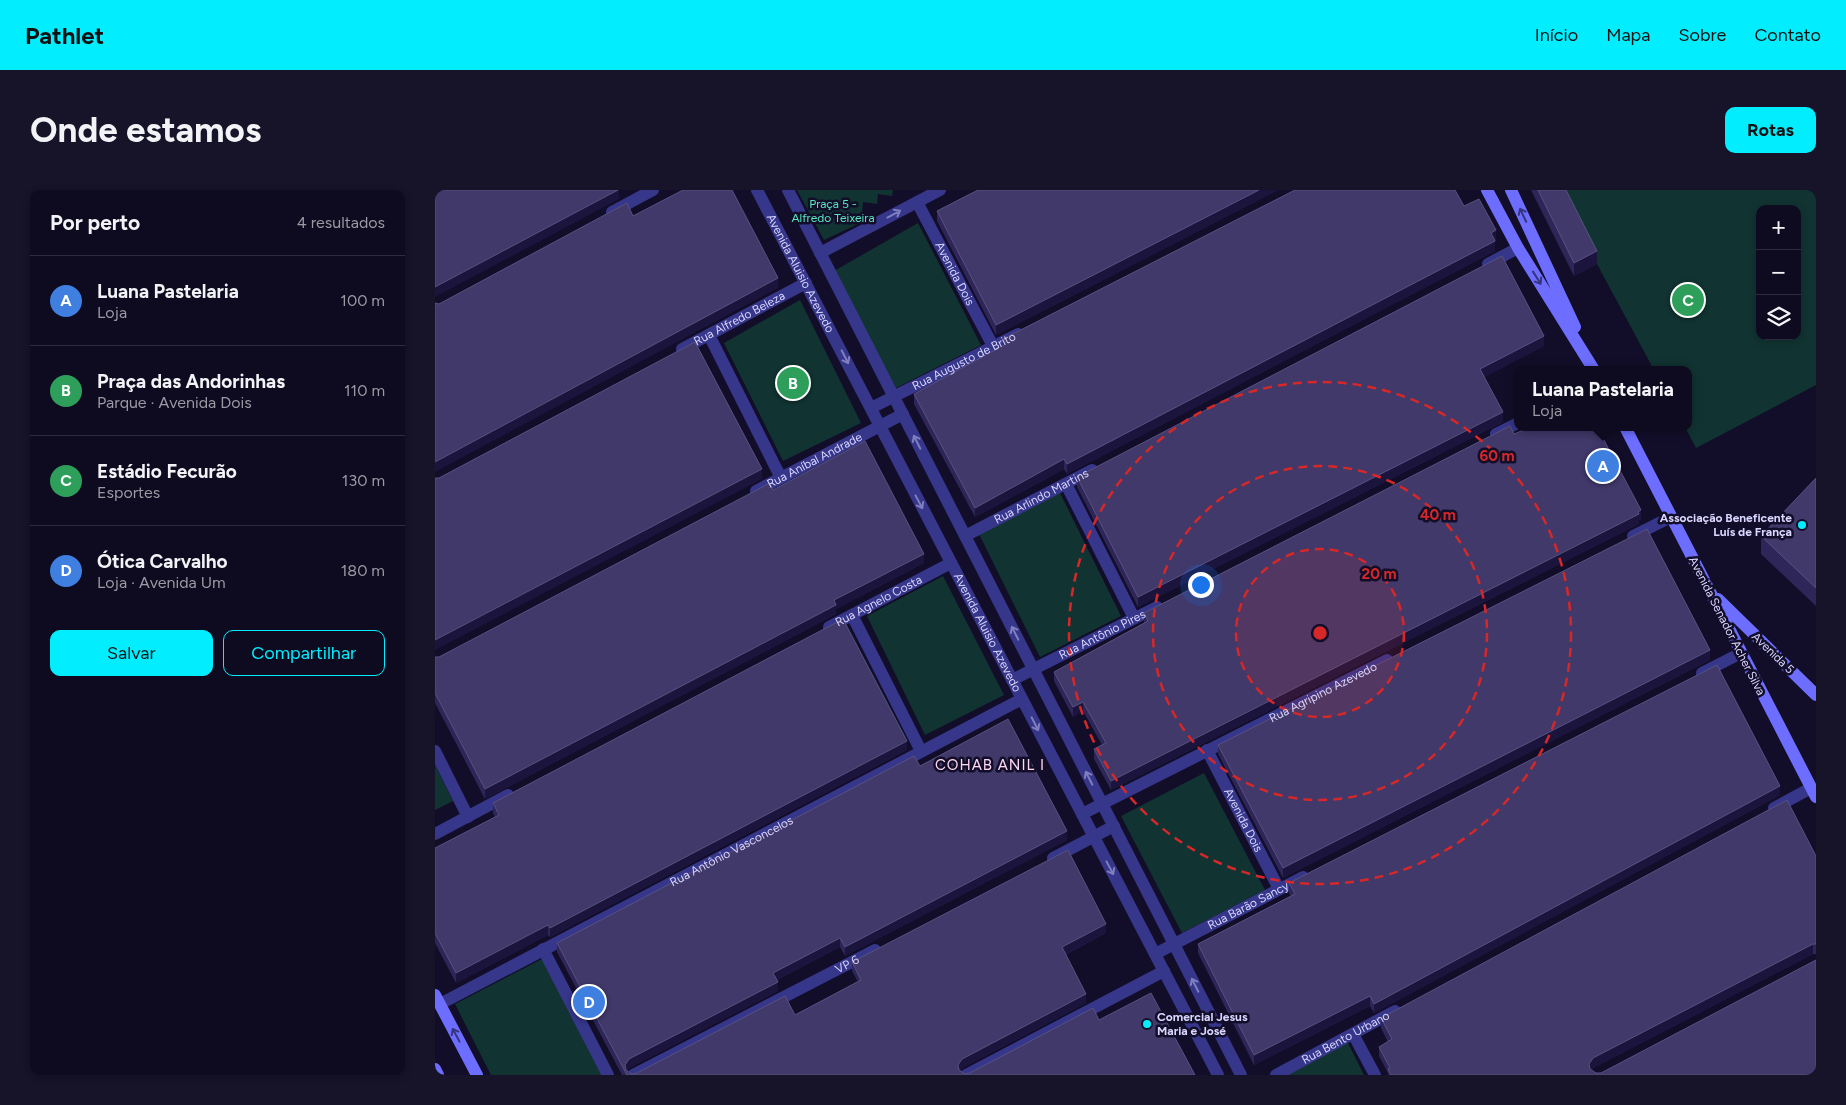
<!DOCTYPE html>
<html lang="pt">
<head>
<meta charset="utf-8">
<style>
	:root { --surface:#0e0a1f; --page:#171328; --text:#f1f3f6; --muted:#9b9aa4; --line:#2e2b3d; --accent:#02eeff }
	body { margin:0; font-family:Figtree,sans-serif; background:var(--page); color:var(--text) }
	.controls { position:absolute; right:15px; top:15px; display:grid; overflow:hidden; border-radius:10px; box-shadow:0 2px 8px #0003 }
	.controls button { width:45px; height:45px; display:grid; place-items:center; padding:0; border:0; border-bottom:1px solid var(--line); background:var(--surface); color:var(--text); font:25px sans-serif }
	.you { position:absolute; left:765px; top:394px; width:18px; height:18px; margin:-12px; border:4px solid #fff; border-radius:50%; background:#1a73e8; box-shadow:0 0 0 8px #1a73e833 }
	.badge { display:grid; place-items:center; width:32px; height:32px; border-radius:50%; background:var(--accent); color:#fff; font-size:16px; font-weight:700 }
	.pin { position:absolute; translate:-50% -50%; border:2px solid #fff; box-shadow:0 1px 5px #0006 }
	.popup { position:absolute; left:1079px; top:176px; width:178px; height:65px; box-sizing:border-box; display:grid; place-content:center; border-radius:10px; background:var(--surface); filter:drop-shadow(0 1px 4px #0005); font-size:16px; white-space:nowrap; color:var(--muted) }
	.popup b { font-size:19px; color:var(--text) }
	.popup::after { content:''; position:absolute; left:50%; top:100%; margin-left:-10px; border:10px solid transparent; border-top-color:var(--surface) }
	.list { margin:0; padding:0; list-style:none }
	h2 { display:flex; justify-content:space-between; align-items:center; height:65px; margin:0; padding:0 20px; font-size:21px }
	h2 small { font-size:16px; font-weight:400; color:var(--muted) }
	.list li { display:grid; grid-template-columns:32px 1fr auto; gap:15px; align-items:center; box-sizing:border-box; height:90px; padding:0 20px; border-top:1px solid var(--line) }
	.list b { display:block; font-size:19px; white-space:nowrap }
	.list p { margin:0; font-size:16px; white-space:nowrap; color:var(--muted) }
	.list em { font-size:16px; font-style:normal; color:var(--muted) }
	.actions { display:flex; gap:10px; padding:15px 20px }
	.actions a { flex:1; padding:11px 0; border:1px solid var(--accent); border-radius:10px; text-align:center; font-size:18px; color:var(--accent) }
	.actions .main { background:var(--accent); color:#111 }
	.icon { flex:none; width:28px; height:28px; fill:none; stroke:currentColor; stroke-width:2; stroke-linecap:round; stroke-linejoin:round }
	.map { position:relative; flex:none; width:1381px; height:885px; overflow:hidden; border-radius:10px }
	header { display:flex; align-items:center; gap:30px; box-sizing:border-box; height:70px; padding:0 25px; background:var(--accent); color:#111 }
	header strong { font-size:24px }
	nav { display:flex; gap:28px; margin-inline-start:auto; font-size:18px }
	.intro { display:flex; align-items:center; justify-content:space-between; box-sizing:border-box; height:120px; padding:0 30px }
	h1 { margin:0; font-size:35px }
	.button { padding:12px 22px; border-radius:10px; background:var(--accent); color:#111; font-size:18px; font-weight:700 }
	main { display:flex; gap:30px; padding:0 30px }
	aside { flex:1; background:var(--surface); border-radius:10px; box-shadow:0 2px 8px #0003 }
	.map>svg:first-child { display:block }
	.green { fill:#113331; fill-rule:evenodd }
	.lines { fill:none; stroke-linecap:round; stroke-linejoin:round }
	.street { stroke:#36368b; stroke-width:12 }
	.secondary { stroke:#6d6eff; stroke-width:12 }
	.wall { fill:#2e2658 }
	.shaded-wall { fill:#1b153d }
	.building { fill:#40396a; stroke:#585281 }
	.oneway { stroke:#7f7ebf }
	.oneway2 { stroke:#36347f }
	.ring { fill:none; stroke:#d62828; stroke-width:2.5; stroke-dasharray:9 6 }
	.poi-dot { fill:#02eeff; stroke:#120e29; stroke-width:2 }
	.labels { text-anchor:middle; stroke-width:5; stroke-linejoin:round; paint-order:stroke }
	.park-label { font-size:12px; fill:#58e8bf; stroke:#120e29 }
	.street-label { font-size:12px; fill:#d9d6ff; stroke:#120e29 }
	.poi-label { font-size:12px; font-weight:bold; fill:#d9d6ff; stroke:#120e29; text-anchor:end }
	.quarter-label { font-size:15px; letter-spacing:1px; fill:#ffd8f2; stroke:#120e29 }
	.centre { fill:#d62828; stroke:#120e29; stroke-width:2.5 }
	.ring-label { font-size:15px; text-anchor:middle; font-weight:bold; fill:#d62828; stroke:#120e29; stroke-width:5; stroke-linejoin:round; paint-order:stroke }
</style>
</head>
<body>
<header>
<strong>Pathlet</strong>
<nav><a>Início</a><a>Mapa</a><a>Sobre</a><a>Contato</a></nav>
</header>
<div class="intro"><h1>Onde estamos</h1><a class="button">Rotas</a></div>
<main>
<aside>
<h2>Por perto<small>4 resultados</small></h2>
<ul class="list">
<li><span class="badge" style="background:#3f7fe0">A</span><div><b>Luana Pastelaria</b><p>Loja</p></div><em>100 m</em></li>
<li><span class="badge" style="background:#2e9e5b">B</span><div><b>Praça das Andorinhas</b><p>Parque · Avenida Dois</p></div><em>110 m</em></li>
<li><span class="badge" style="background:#2e9e5b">C</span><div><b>Estádio Fecurão</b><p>Esportes</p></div><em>130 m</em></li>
<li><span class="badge" style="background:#3f7fe0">D</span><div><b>Ótica Carvalho</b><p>Loja · Avenida Um</p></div><em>180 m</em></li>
</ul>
<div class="actions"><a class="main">Salvar</a><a>Compartilhar</a></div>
</aside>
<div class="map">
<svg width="1381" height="885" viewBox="0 0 1381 885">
	<rect width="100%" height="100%" fill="#120e29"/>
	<!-- green -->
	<path class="green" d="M362 0H458L457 6 443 4 442 14 428 12 427 24 440 26 389 50Z
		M1125 0H1381V195L1261 258 1250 237H1253V180H1219L1162 74ZM1325 19H1362V146H1325Z
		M483 33 546 155 461 198 399 81Z
		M365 110 426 233 348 271 289 153Z
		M625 303 686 426 605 467 544 344Z
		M508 386 569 505 490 545 432 426Z
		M0 575 18 611 0 620Z
		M769 583 830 700 747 743 686 626Z
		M107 769 167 884 166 885H56L20 814Z
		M912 851 929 885H849Z"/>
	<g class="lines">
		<!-- street -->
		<g class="street">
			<path id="s1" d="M322 0 783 885"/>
			<path d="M353 0 806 885"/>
			<path id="s2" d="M482 12 558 156"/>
			<path d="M177 22 218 0"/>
			<path d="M385 63 505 0"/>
			<path d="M1053 74 1083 58"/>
			<path d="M274 145 346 288"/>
			<path id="s3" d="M247 159 371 93"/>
			<path id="s4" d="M436 218 583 144"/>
			<path d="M1061 244 1083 233"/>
			<path d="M631 294 699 428"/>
			<path id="s5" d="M321 301 468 224"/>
			<path id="s6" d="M530 346 657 280"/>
			<path d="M1198 346 1236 327"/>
			<path d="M417 425 486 561"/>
			<path id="s7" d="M394 437 516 373"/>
			<path d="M1267 483 1306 463"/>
			<path id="s8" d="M577 490 722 417"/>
			<path id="s9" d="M772 560 844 699"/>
			<path d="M0 561 33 627"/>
			<path d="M1339 618 1376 598"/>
			<path id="s10" d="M647 624 952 470"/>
			<path d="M0 644 73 605"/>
			<path d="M618 668 679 636"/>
			<path d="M108 759 173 885"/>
			<path id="s11" d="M720 764 868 687"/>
			<path id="s12" d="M5 814 587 509"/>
			<path d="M918 844 940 885"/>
			<path id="s13" d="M198 885 440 760"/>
			<path d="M531 885 729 781"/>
			<path id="s14" d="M841 885 960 821"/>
		</g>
		<!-- secondary -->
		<path class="secondary" d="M1052 0 1083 58 1159 180
			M1076 0 1140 137
			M1190 237 1381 607
			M1283 409 1381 505
			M0 805 42 885
			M0 879 3 885"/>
	</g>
	<!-- wall -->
	<path class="wall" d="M843 0 561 145 502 31V21Z
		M1096 0H1131L1162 74 1139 86Z
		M1029 16 1061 50 1060 51V61L632 284 629 279 540 327 479 214V204L568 156V149Z
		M1109 156 1049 187 1068 232 703 417 642 297V287Z
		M1079 244 1206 330H1204V334L676 600 659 569V559L667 555 648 521 638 527 619 491V482L709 433V423Z
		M1381 288V416L1326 364V346Z
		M338 300 489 373 401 419V424L50 609 0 513V467H4Z
		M1275 470 848 688 783 564V555Z
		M472 560 115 747 113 745 21 793 0 753V658L60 627 58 623V613Z
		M485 576 632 650 410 766 405 757 342 790 343 801 194 878 192 881 197 884 202 883 360 825 423 792 417 781V772L671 743 630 765 651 813 527 878 525 881 530 884 535 883 664 830 760 885H187L122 762V753Z
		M1345 605 939 823 935 816 819 875 763 763V754L856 706 854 703V693Z
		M1381 666V764H1378L1158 878 1157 880 1161 883 1381 885H953V883L944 866V857L953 852 946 838V828Z"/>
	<!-- shaded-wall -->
	<path class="shaded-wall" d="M183 0H184V9L0 107V97Z
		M824 0H843L561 145V135Z
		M1061 40V50L1056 53V43Z
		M1060 51V61L632 284V274Z
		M1162 61V74L1139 86V73Z
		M343 88V98L0 282V272Z
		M1109 146V156L1045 189V179Z
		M1068 222V232L703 417V407Z
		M629 269V279L540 327V318Z
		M327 279V289L0 460V450Z
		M1206 320V330H1204V334L676 600V591Z
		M489 364V373L401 419V424L50 609V599L399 410Z
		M1275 460V470L848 688V678Z
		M648 512V521L638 527V517Z
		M472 551V560L115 747V738Z
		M1345 596V605L939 823V814Z
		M632 641V650L410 766V757Z
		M671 734V743L627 766V757Z
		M113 735V745L21 793V783Z
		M405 748V757L338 792V783Z
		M1378 754V764L1158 878 1154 884V874L1158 868Z
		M343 792V801L194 878 191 883 190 875 194 869Z
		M651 804V813L527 878 523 884V875L527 869Z
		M935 806V816L819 875V865Z"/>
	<!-- building -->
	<path class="building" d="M0 0H183L0 97Z
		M248 0H297L343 88 0 272V113L4 114 192 13 198 26Z
		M543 0H824L561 135 502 21Z
		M860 0H1020L1029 16 1044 9 1061 40 1056 43 1060 51 632 274 629 269 540 318 479 204 571 154 568 149Z
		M1103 0H1131L1162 61 1139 73Z
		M1067 66 1109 146 1045 179 1068 222 703 407 642 287Z
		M260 152 327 279 0 450V288H4Z
		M1075 236 1079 244 1096 237H1162L1206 320 1203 322 1204 324 676 591 659 559 671 553 648 512 638 517 619 482 713 431 709 423Z
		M430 251 489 364 399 410 401 415 50 599 0 503V467H4L335 293 338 300Z
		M1381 288V398L1326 346Z
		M1212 339 1275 460 848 678 783 555Z
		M408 429 472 551 115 738 113 735 21 783 0 743V658L64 625 58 613Z
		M1282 475 1345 596 939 814 935 806 819 865 763 754 860 704 854 693Z
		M573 529 632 641 410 757 405 748 338 783 343 792 194 869 190 875 191 880 197 884 202 883 350 806 360 825 426 790 417 772 633 660 671 734 627 757 651 804 527 869 523 875 524 880 530 884 535 883 658 818 664 830 716 803 760 885H192L122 753 479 566 485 576Z
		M1352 610 1381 666V754H1378L1158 868 1154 874 1155 879 1161 883H1166L1381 770V885H956L953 879 955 878 944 857 957 849 946 828Z"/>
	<!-- one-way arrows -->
	<defs><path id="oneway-shaft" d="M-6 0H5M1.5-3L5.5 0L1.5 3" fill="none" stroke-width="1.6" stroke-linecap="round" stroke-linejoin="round" transform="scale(1.25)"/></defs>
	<g class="oneway">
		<use href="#oneway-shaft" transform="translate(459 24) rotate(-28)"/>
		<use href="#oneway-shaft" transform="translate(410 167) rotate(63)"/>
		<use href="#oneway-shaft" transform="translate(482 252) rotate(-117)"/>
		<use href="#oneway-shaft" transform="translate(484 312) rotate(62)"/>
		<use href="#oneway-shaft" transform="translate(580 443) rotate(-117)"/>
		<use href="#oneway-shaft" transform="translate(600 534) rotate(63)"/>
		<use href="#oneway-shaft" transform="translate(654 588) rotate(-117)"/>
		<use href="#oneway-shaft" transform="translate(675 678) rotate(62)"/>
		<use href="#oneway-shaft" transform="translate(760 795) rotate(-117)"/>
	</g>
	<g class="oneway2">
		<use href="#oneway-shaft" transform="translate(1088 25) rotate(-115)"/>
		<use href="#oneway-shaft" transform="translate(1102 88) rotate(58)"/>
		<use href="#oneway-shaft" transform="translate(21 845) rotate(-118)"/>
	</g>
	<!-- distance rings -->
	<circle cx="885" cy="443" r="84" fill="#d62828" fill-opacity=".12"/>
	<g class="ring">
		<circle cx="885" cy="443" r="84"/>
		<circle cx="885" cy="443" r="167"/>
		<circle cx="885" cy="443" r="251"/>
	</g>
	<!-- markers -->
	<g class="poi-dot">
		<circle cx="1367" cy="335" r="5"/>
		<circle cx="712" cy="834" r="5"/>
	</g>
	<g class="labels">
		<!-- park labels -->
		<g class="park-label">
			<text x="398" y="18">Praça 5 -<tspan x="398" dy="14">Alfredo Teixeira</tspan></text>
		</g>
		<!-- street labels -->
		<g class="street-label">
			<text dy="4" stroke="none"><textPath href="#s1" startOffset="94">Avenida Aluisio Azevedo</textPath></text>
			<text dy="4" stroke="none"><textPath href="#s2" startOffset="81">Avenida Dois</textPath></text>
			<text dy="4" stroke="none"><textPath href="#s3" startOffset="65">Rua Alfredo Beleza</textPath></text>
			<text dy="4" stroke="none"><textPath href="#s4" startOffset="104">Rua Augusto de Brito</textPath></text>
			<text dy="4" stroke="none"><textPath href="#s5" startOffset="66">Rua Aníbal Andrade</textPath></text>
			<text dy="4" stroke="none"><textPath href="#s6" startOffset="86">Rua Arlindo Martins</textPath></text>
			<text dy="4" stroke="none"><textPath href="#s7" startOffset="56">Rua Agnelo Costa</textPath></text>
			<text transform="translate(1292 436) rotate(63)" y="4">Avenida Senador Acher Silva</text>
			<text dy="4" stroke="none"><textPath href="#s1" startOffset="499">Avenida Aluisio Azevedo</textPath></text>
			<text dy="4" stroke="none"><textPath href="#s8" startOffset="101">Rua Antônio Pires</textPath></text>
			<text transform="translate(1338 463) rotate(44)" y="4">Avenida 5</text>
			<text dy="4" stroke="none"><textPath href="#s10" startOffset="270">Rua Agripino Azevedo</textPath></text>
			<text dy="4" stroke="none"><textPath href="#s9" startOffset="79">Avenida Dois</textPath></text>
			<text dy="4" stroke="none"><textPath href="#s12" startOffset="329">Rua Antônio Vasconcelos</textPath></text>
			<text dy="4" stroke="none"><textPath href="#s11" startOffset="105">Rua Barão Sancy</textPath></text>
			<text dy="4" stroke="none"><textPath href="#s13" startOffset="241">VP 6</textPath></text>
			<text dy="4" stroke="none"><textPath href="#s14" startOffset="79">Rua Bento Urbano</textPath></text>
		</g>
		<!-- poi labels -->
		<g class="poi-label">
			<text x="1357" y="332">Associação Beneficente<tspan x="1357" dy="14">Luís de França</tspan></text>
			<text x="722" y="831" text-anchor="start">Comercial Jesus<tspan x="722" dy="14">Maria e José</tspan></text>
		</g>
		<!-- quarter labels -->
		<g class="quarter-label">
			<text x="555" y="580">COHAB ANIL I</text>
		</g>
	</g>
	<circle cx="885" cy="443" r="8" class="centre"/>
	<g class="ring-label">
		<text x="1062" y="271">60 m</text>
		<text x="1003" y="330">40 m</text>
		<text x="944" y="389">20 m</text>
	</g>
</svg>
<div class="controls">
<button>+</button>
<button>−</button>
<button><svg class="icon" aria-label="layers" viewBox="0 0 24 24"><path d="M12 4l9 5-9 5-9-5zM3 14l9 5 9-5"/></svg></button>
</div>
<div class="you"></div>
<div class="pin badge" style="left:1168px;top:276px;background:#3f7fe0">A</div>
<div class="popup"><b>Luana Pastelaria</b>Loja</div>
<div class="pin badge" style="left:358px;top:193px;background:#2e9e5b">B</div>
<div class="pin badge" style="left:1253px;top:110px;background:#2e9e5b">C</div>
<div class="pin badge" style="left:154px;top:812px;background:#3f7fe0">D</div>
</div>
</main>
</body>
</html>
